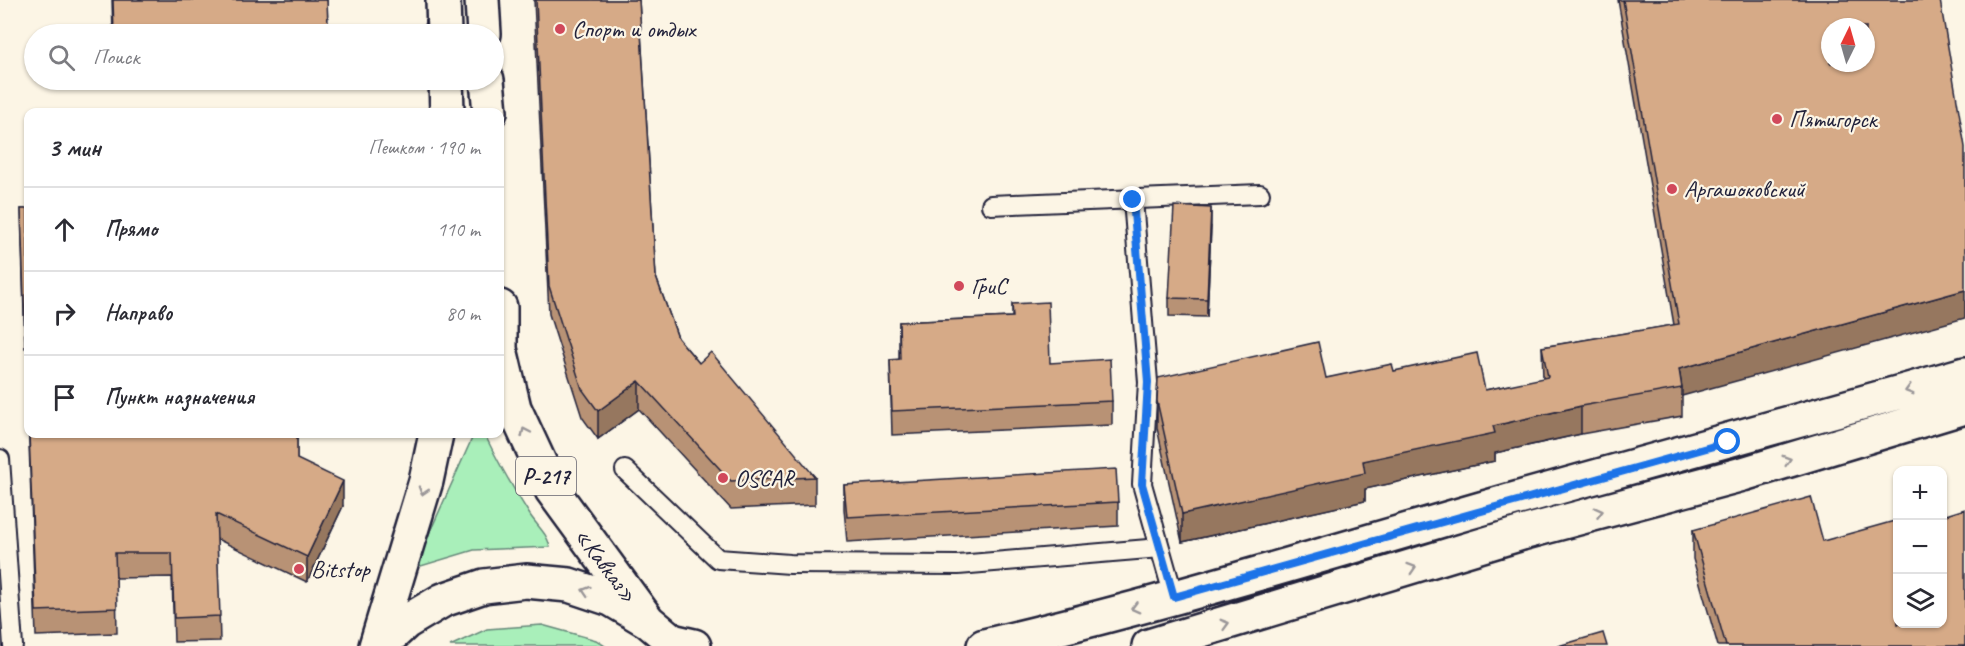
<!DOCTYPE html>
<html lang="ru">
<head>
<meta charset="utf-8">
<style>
	:root { --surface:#fff; --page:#f7f7f7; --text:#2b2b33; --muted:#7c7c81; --line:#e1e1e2 }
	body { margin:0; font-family:Caveat,sans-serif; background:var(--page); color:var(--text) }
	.controls { position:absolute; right:18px; bottom:18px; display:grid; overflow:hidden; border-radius:12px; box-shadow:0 2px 4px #0004 }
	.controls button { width:54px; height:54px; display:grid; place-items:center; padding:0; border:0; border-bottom:2px solid var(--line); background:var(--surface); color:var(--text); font:30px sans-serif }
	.compass { position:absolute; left:1821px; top:18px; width:54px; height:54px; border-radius:50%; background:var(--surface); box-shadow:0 2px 4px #0004; rotate:5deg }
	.stop { position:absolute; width:18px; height:18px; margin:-14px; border:4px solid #1a73e8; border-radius:50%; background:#fff }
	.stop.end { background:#1a73e8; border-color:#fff; box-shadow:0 2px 6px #0008 }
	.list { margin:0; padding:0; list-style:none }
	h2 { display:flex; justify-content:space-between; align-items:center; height:78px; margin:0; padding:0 24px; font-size:26px }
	h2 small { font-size:20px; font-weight:400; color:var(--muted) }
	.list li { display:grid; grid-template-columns:39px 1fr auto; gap:18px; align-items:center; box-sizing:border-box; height:84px; padding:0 24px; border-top:2px solid var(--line) }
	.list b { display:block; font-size:22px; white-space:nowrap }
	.list em { font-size:20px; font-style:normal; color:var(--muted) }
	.icon { flex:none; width:33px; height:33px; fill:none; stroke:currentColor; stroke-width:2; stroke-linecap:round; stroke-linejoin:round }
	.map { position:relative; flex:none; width:1965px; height:646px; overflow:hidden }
	.search { position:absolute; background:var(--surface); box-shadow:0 2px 4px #0004; left:24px; top:24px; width:480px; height:66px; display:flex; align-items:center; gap:15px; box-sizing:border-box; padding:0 21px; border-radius:33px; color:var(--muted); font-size:22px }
	.panel { position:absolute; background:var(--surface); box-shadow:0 2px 4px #0004; left:24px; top:108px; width:480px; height:330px; border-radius:12px }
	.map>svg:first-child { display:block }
	.green { fill:#a9efba; stroke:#66887a; stroke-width:1.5 }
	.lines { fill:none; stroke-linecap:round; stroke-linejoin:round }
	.lane-casing { stroke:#22223b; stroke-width:22 }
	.primary-casing { stroke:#22223b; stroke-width:38 }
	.lane { stroke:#fcf5e5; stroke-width:18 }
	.primary { stroke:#fcf5e5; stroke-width:33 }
	.wall { fill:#b89274; stroke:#22223b; stroke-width:1.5 }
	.shaded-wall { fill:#96775e; stroke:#22223b; stroke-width:1.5 }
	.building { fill:#d6aa87; stroke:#22223b; stroke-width:1.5; fill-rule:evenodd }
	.oneway { stroke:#9a9698 }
	.route { stroke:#1a73e8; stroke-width:8 }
	.poi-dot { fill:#d1495b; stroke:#fcf5e5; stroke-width:2 }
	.labels { text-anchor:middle; stroke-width:4.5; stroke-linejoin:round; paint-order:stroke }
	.shield { fill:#fcf5e5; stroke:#63616e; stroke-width:1.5 }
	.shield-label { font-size:22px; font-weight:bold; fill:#22223b }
	.poi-label { font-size:24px; fill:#22223b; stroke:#fcf5e5; text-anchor:start }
	.street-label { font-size:24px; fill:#22223b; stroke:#fcf5e5 }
</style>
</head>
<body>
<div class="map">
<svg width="1965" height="646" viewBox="0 0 1965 646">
	<rect width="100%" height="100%" fill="#fcf5e5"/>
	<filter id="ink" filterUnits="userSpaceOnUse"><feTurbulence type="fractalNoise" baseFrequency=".0167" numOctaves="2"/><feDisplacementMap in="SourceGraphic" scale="12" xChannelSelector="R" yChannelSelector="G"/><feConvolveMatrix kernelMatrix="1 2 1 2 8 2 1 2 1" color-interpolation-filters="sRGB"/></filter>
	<g filter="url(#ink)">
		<!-- green -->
		<path class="green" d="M474 434 486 437C499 464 514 490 530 515 538 527 547 533 550 547L474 550 421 566 416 563Z
			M542 625 596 640 605 646H450L487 629Z"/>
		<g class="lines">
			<defs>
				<path id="lane" d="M1133 200 1148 382 1142 484 1174 597
					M991 205 1260 194
					M0 459 13 646
					M625 470 718 559 790 564 958 565 1160 548"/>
				<path id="primary" d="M443 0 444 34
					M482 0 484 34
					M446 80 447 112
					M487 80 490 112
					M500 307V349L514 408 552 490 648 621
					M376 646 426 481 436 434
					M380 646 406 622 443 600 484 586 526 581 569 585 611 599 648 621 672 641 694 646
					M984 646C1162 605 1336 550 1512 500 1662 457 1814 417 1965 374
					M1149 646 1522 533 1743 474 1965 407"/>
			</defs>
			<!-- lane casing -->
			<use href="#lane" class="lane-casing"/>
			<!-- primary casing -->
			<use href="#primary" class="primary-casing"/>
			<!-- lane -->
			<use href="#lane" class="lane"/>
			<!-- primary -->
			<use href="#primary" class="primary"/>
		</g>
		<!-- wall -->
		<path class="wall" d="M112 0H327L328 34H113Z
			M534 0H639L656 277 678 338 699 363 815 477V505L731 509 639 409 598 439 582 417 549 314Z
			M1618 0H1940L1682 396V416L1581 434 1495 453V461L1365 489V501L1182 542 1157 428V401L1326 378 1394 371 1485 390 1543 379 1542 347 1674 325Z
			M21 209H28V348H25Z
			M1211 226 1207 317 1169 316V298Z
			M1012 304 1050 363 1112 401V425L892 435 890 360H899V322L1012 317Z
			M28 391V434H297V459L343 506 307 582 217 539 220 641 174 642 172 577 116 578 117 633 36 636 28 416Z
			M844 485 1118 502V526L847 542 844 509Z
			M1693 530 1823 541 1965 646H1718L1693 559Z"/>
		<!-- shaded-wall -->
		<path class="shaded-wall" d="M1211 208V226L1207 317V299Z
			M1965 290V318L1682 396V388L1679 369Z
			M639 381V409L598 439V411Z
			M1581 406V434L1495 453V461L1365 489V501L1182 542V514L1363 461 1493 426Z
			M343 481V506L307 582V557Z"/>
		<!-- building -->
		<path class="building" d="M113 0H327L328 27 114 34Z
			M536 0H639L656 277 678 338 699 363 711 352 815 477 731 481 639 381 598 411 582 389 549 286Z
			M1623 0H1940L1965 147V290L1679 369 1682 388 1581 406 1493 426 1495 433 1363 461 1365 473 1182 514 1157 401 1158 378 1318 342 1326 378 1392 364 1394 371 1477 353 1485 390 1548 377 1542 347 1679 324ZM1830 27H1866V63H1830Z
			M1174 206 1211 208 1207 299 1169 298Z
			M21 209H28V330H25Z
			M1048 302 1050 363 1110 359 1112 401 892 411 890 360 900 359 899 322 1013 317 1012 304Z
			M29 434H297V459L343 481 307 557 216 514 220 616 174 618 172 553H115L117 608 36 611Z
			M1116 469 1118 502 847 517 844 485Z
			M1811 497 1823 541 1898 520V624H1942V508L1943 507 1946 515 1965 509V646H1726L1693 530Z
			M1603 633 1607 646H1558Z"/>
		<!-- one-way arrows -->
		<defs><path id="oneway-chevron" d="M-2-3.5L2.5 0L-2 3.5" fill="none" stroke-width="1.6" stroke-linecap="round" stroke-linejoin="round" transform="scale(1.5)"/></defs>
		<g class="oneway">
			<use href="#oneway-chevron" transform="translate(1909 390) rotate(164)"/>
			<use href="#oneway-chevron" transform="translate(525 432) rotate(-115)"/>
			<use href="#oneway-chevron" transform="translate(1787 460) rotate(-17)"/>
			<use href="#oneway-chevron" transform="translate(423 491) rotate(107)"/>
			<use href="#oneway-chevron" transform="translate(1599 512) rotate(-15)"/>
			<use href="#oneway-chevron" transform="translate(1412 568) rotate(-18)"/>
			<use href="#oneway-chevron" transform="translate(586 591) rotate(-162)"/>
			<use href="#oneway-chevron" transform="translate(1135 608) rotate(165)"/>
			<use href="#oneway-chevron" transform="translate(1225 624) rotate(-16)"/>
		</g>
	</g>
	<g class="lines" filter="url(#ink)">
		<!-- route -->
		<path class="route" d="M1133 200 1148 382 1142 484 1174 597 1728 442"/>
	</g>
	<!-- markers -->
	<g class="poi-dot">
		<circle cx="560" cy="29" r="6"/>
		<circle cx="1777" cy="119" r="6"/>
		<circle cx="1672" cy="189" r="6"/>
		<circle cx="959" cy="286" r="6"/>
		<circle cx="723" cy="478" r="6"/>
		<circle cx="299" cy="569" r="6"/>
	</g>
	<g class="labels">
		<!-- shield labels -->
		<rect class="shield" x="516" y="457" width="60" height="38" rx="4.5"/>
		<g class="shield-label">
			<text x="546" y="484">Р-217</text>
		</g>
		<!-- poi labels -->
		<g class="poi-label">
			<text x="572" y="37">Спорт и отдых</text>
			<text x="1789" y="127">Пятигорск</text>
			<text x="1684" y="197">Аргашоковский</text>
			<text x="971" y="294">ГриС</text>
			<text x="735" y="486">OSCAR</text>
			<text x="311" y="577">Bitstop</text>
		</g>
		<!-- street labels -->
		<g class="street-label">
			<text transform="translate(606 565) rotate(53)" y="8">«Кавказ»</text>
		</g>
	</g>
</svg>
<div class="controls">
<button>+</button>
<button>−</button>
<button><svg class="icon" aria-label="layers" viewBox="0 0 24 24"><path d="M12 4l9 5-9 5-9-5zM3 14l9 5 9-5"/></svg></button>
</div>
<svg class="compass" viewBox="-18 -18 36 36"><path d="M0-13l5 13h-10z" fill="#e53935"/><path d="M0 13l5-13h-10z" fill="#7c7c81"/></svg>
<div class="stop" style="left:1728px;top:442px"></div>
<div class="stop end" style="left:1133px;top:200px"></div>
<div class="search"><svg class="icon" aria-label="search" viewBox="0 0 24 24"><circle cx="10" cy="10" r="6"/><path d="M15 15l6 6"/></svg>Поиск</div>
<section class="panel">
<h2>3 мин<small>Пешком · 190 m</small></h2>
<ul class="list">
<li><svg class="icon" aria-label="ahead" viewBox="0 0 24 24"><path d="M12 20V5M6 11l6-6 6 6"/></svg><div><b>Прямо</b></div><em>110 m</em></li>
<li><svg class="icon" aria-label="right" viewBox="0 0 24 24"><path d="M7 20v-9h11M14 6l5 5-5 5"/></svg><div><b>Направо</b></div><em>80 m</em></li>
<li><svg class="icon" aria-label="arrive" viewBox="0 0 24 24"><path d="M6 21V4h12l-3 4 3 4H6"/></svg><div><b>Пункт назначения</b></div></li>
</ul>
</section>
</div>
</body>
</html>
